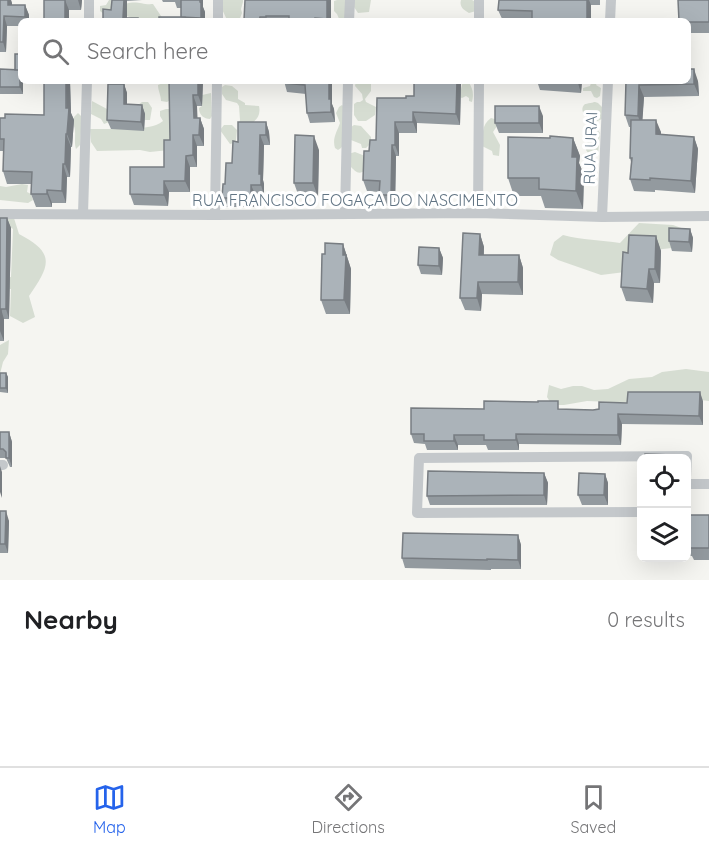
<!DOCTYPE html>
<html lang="en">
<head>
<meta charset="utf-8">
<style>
	:root { --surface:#fff; --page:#f2f2f2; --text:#202124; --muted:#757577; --line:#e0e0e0; --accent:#2563eb }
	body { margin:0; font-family:Quicksand,sans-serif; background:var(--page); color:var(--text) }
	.controls { position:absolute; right:18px; bottom:18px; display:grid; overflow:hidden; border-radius:9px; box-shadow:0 6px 24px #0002 }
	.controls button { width:54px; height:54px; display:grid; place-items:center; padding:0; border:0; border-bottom:2px solid var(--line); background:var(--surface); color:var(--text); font:30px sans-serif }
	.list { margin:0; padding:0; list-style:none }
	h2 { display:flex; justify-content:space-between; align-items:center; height:78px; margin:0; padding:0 24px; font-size:26px }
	h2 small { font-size:20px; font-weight:400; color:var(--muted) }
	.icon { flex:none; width:33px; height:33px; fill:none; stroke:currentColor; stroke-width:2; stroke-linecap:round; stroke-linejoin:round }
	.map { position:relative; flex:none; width:709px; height:580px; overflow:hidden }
	.search { position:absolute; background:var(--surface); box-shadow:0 6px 24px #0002; left:18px; right:18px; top:18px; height:66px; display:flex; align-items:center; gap:15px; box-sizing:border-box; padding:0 21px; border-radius:9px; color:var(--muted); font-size:22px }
	.sheet { height:186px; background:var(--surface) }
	nav { display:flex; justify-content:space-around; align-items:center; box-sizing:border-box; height:84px; border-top:2px solid var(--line); background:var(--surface); font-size:16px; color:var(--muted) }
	nav a { display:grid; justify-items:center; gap:3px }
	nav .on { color:var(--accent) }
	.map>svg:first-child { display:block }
	.green { fill:#d6ddd2 }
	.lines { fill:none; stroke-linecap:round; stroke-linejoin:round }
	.minor { stroke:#c4c8cb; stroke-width:10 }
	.wall { fill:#939a9f }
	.shaded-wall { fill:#787d82 }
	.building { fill:#abb3b9; stroke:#787d82; stroke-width:1.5 }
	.labels { text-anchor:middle; stroke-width:6; stroke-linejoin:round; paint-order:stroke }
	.street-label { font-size:16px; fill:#627584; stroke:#fff }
</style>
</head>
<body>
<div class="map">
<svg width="709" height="580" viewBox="0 0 709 580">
	<rect width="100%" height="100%" fill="#f5f5f1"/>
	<!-- green -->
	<path class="green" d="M109 0H115L125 4C138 0 141 5 153 4L163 19V21C155 21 146 19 138 21L127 16 105 15 100 11V6L106 5Z
		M222 0H243V2L241 9 242 13 239 21H226L227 20 221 7Z
		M337 0H348L349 21H340L337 14 334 11V1Z
		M353 0H371L369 12 358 13 354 7Z
		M461 0H472L476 2V11L469 13C464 10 459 7 461 0Z
		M356 81H368L371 83V91L365 99 366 102 376 107 375 115 366 121H358L354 115V104L357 102H360L363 100 362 94 355 86Z
		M463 81H468C473 89 474 93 472 102L469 101V98L466 96 462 98 459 97Z
		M590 81H598L596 85 601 88 600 96 597 98 594 97 591 91H583V88L590 86 591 83Z
		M163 83H169L172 99 167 102 161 101C161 95 158 91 158 85Z
		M225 85 232 86 238 91V99L245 103V105L259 106C262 119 251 124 242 130L238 127 240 120 239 106 237 103 226 100 222 94V87Z
		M211 93 212 116 210 119C204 119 199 115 199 108L202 106V95Z
		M92 101 107 109 110 114 109 122 104 124 101 119 91 114Z
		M142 102H148L152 108 150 120H144L138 105Z
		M595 102 598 103 603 108 602 119 595 122C589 121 577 111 585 104 586 104 595 102 595 102Z
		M342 105 345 108 343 145 341 148 338 150 335 148C332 138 337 132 340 123L336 113 339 107Z
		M166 109H172L173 114 169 150 150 152 140 150 97 151 91 142 90 129H138C148 126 154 128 163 121L160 116V111Z
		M78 113 82 117 80 145 76 149C73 139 78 131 72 122L74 117Z
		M491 118 498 120 497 126 493 132 500 145 499 156 493 155 492 151 482 146C483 135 481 125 491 118Z
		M224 125H232L237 130 236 140 234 143 230 144 220 130Z
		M354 125 361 126 371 137V143L366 148H362L361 144 351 140V127Z
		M589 127 596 128 600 133 598 154 595 156 588 153 586 150C589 144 586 135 589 127Z
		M355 152 365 156V170C359 176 355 171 350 166L348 154Z
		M22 184 28 185 27 192 31 194 33 200 28 203 0 200V186L6 187Z
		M13 215 19 234C56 253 50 266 29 296L35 317 23 323 10 316 11 289H0L5 278 11 277 13 229 9 226 0 223Z
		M639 223 673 225 684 229 672 248 654 250 625 272 601 275 558 260 550 255 554 242 563 235C582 240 601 240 620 243Z
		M9 340 8 354 3 362 0 374V345Z
		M686 369 709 372V401L693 399 635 403 587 401 564 405H552L547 397 549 385 561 389 573 386H582L594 390 608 389 629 379 652 377 662 372Z"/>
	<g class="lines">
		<!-- minor -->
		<path class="minor" d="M89 21V0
			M218 21V0
			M349 21 350 0
			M479 21V0
			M610 21 611 0
			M345 213 348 81
			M478 213 479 81
			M0 214 215 215 478 213 602 217 709 216
			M83 214 87 81
			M215 215 217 81
			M602 217 608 81
			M0 465H3
			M686 484H709
			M642 512 417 513 419 458 687 456 686 477"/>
	</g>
	<!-- wall -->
	<path class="wall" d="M0 0H11L12 5H25L29 15V21H21V26H7L6 52H0Z
		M44 0H82L81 10H69V21H44Z
		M112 0H142L127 1V18L103 21 111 10Z
		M162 0H203V7L205 12V21H159L181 17V8H177L175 2H163Z
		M331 0V21H236L244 20Z
		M499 0H600V5H591V21H503L498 10Z
		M709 0V33H688V21Z
		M0 69 15 70 21 81 23 94H0Z
		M44 81H70L71 113 74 120 72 147H71L70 177H67L66 203H52V207H36L31 194V184H7L3 171V151H0V118L44 115Z
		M169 81H203L202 106H197V118H200L204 129V146H197V167H190V192H169L168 206 134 205 130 194 164 167 170 140Z
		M284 81H332V104L334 109 335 122 310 123 307 113 306 94 287 92Z
		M537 81H582L581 93 540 90Z
		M626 81H698L699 96 644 97 642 120 661 132V135L694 137 698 149 695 193 655 190V192L634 191 630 179 631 162 630 158 631 127H629L625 115Z
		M461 83 460 125 417 123V133H399V156H396L395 206H383L379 195V192L367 191 363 180 369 151 376 140 406 98Z
		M124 84 127 93V105H142L145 114 144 131 111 129 107 120Z
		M543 116V133H499L495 123Z
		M266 122 269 132 270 145H264L263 180 264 184V195L255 194 254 207H226L222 198 225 184 232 163Z
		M573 138 580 156 579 163 584 175 583 209 545 208 541 196H514L508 178Z
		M319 150 318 197H299L294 183Z
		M0 218H7L11 228 9 319H4V341H0Z
		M690 229 693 238 692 252 672 251 669 241Z
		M480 234 484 247V255H519L523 268V295L482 294 481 311 465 310 460 298Z
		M656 236 661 251 660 283H654L653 303 626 301 621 287 628 253Z
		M343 244 351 269 350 314H326L321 300Z
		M439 248 443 258 442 275 421 274 418 265Z
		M0 373H6L8 377V393L0 392Z
		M703 401V425L622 424 621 445 519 444V450H488L486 445H458V450H427L425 444 414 443 411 434 484 409H561L593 410 627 403Z
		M0 432H9L12 442V467H10L6 458H0Z
		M544 473 548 483 547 505H430L427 496Z
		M605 474 608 483V505H582L578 495Z
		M0 511 9 521 8 553H0V566Z
		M687 515H709V560H694L692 556H687Z
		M518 535 521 545V569H491V570L405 568 402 558Z"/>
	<!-- shaded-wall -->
	<path class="shaded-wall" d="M8 0H11L12 3V15L8 5Z
		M65 0 69 10V21H65Z
		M78 0H82L81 10Z
		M124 0H127V21L123 18Z
		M200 0H203V7L205 12V21H202L201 18Z
		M327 0H331V21H328L327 19Z
		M587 0H589L591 5V21H587Z
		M25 5 29 15V21H27L25 17Z
		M4 16 7 26 6 52 3 42Z
		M694 69 698 81 699 96 694 84Z
		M20 70 21 81H23V94L20 87Z
		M66 81H70L71 113 74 120 72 147 67 134Z
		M198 81H203L202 106 198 95Z
		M329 81H332V104L334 109 335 122 331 112 329 99Z
		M457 81H461V83L460 125 456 114Z
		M578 81H582L581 93 578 83Z
		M124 84 127 93V114L124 104Z
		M639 85 644 97 642 128 638 116Z
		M193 95 197 106 198 129 194 118Z
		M142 105 145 114 144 131 141 122Z
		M539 106 543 116V133L539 123Z
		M413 112 417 123V133L413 122Z
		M200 118 204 129V146L199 135Z
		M656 120 661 132V146L656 134Z
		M266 122 269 132 270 145 266 135Z
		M395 122 399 133V156L395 145Z
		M66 134 71 147 70 177 65 164Z
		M193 135 197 146V167L193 155Z
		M260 135 264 145 263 180 264 184V195L261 185 259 174Z
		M314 136 319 150 318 197 313 183Z
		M694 137 698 149 695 193 691 181Z
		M573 138 580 156 579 163 584 175 583 209 576 191 572 157Z
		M392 145 396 156 395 206 391 195Z
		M186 156 190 167V192L185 181Z
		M63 164 67 177 66 203 62 191Z
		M164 181 169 192 168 206 164 195Z
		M251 185 255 194 254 207 251 198Z
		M47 190 52 203V207L47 194Z
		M7 218 11 228 9 319 6 309Z
		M690 229 693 238 692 252 689 242Z
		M480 234 484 247 483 267 479 255Z
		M656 236 661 251 660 283 655 269Z
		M343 244 351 269 350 314 344 300Z
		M439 248 443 258 442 275 439 266Z
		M519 255 523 268V295L518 282Z
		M649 269 654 283 653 303 647 289Z
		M478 282 482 294 481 311 477 298Z
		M1 309 4 319V341L0 331Z
		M6 373 8 377V393L6 388Z
		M700 392 703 401V425L699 416Z
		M618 414 622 424 621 445 618 435Z
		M9 432 12 442V467L9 458Z
		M516 434 519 444V450L516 440Z
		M454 435 458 445V450L454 441Z
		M0 466 2 472V498L0 492Z
		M544 473 548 483 547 505 544 495Z
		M605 474 608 483V505L604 495Z
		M6 511 9 521 8 553 5 544Z
		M518 535 521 545V569L518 560Z"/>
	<!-- building -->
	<path class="building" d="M0 0H8V5H25V17L4 16 3 42H0Z
		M44 0H65V21H44Z
		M112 0H124L123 18H138V21H103V9L111 10Z
		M181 0H200V2L201 3V18L181 17Z
		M245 0H327V19L315 18V21H289V16H266V17H260L259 21H236L237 19 244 20Z
		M499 0H587V21H532V11L498 10Z
		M678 0H709V22H688V21H679Z
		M159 17H185V21H159Z
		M15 54H21V71L20 70H15Z
		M0 69 20 70V87H0Z
		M688 69H694V84L639 85 638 116 625 115 626 81H688Z
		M44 81H66V108H69L67 134H66L65 164H63L62 191 47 190V194H31L32 172 3 171 4 139H0V118H5V114L44 115Z
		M169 81H198V95H193L194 118H200L199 135H193V155L186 156 185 181H164V195L130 194V167H164V140H170Z
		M284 81H329V99H331V112L307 113 305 85 284 83Z
		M414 81H457L456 114 413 112V122H395V145H392L391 195H379L380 181 363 180 364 151H369L370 140H376L377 98H406V96H414Z
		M541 81H578V83Z
		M108 84H124V104L142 105 141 122 107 120Z
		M495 106H539V123H495Z
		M631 120H656V134L694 137 691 181 650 178V180L630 179 632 158H630Z
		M238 122H266V135H260L259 174H261V185H251V198H222L223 184H225L226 163H232L233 141 238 142Z
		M295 135 314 136 313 183H294Z
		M550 136 573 138 572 157H577L576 191 539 189V178H508V137L550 138Z
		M0 218H7L6 309H1L0 331Z
		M669 228 690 229 689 242 669 241Z
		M463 233 480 234 479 255H519L518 282H478L477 298H460Z
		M629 235 656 236 655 269H649L647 289 621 287 623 252 628 253Z
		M325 243 343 244V255H346L344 300H321L322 254H325Z
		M419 247 439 248V266L418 265Z
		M0 373H6V388H0Z
		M628 392H700L699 416 618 414V435L516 434V440H484V435H454V441H424V434H411V408L484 409V401L538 402V401H558V409L593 410 599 409V402L627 403Z
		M0 432H9V458H6V452L3 449H0Z
		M645 454 672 455V459H645Z
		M428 471 544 473V495L427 496Z
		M579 473 605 474 604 495H578Z
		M0 511H6L5 544H0Z
		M687 515H709V548H690V544H687Z
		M640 516H642V539H639Z
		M403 533 518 535V560L487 559V560L402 558Z"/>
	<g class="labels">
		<!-- street labels -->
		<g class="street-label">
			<text transform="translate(590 148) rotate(-88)" y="6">RUA URAI</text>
			<text x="355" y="206">RUA FRANCISCO FOGAÇA DO NASCIMENTO</text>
		</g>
	</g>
</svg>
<div class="controls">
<button><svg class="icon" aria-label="locate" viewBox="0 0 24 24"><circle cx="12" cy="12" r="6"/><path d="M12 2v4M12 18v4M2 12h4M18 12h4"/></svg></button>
<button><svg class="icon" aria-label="layers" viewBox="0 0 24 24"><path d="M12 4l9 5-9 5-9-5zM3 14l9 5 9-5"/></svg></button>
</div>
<div class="search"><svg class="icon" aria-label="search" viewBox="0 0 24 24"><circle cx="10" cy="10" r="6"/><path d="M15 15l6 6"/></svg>Search here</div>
</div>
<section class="sheet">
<h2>Nearby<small>0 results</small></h2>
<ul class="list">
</ul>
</section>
<nav>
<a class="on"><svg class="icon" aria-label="map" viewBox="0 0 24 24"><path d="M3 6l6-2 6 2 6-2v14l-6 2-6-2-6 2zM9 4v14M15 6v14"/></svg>Map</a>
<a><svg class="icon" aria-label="directions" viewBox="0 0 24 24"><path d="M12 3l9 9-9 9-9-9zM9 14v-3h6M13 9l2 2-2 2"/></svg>Directions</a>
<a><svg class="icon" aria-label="saved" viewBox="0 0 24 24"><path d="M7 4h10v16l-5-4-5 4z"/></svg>Saved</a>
</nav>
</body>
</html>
